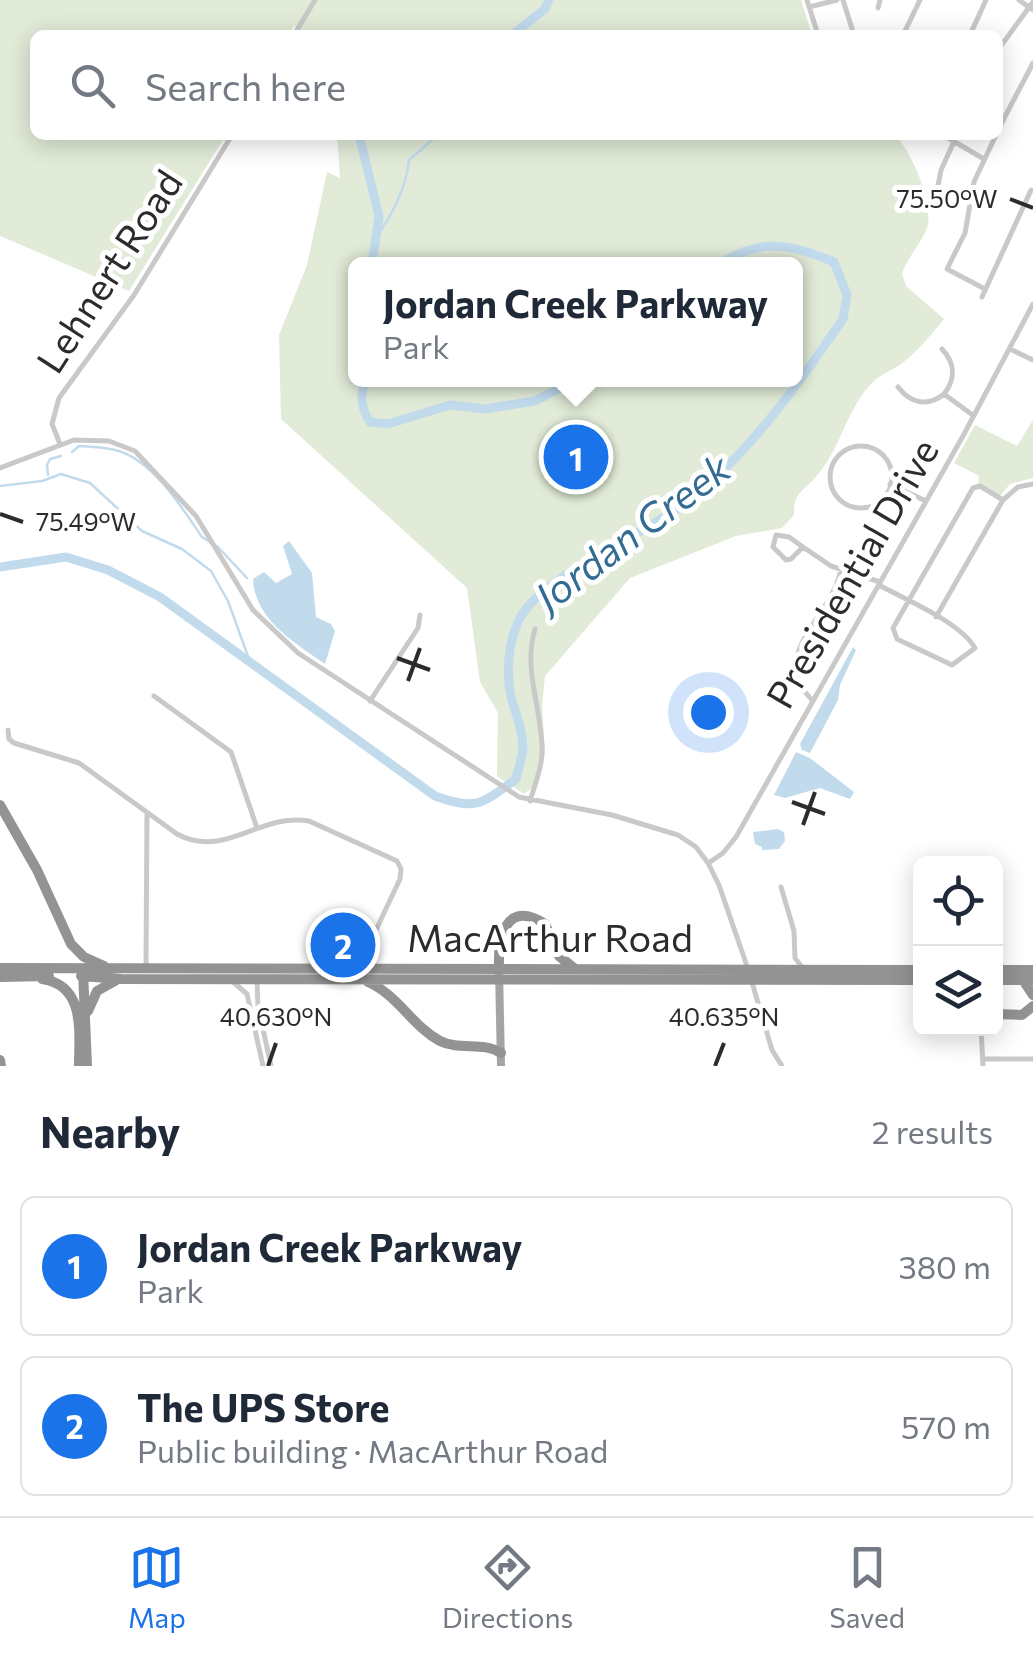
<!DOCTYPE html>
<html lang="en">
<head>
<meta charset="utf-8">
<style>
	:root { --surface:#fff; --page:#f2f2f3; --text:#1f2937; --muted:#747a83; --line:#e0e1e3; --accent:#1a73e8 }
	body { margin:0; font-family:Commissioner,sans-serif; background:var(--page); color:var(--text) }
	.controls { position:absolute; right:30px; bottom:30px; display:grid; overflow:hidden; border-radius:15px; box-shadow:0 5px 25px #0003 }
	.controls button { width:90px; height:90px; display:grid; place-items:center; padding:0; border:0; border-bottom:2px solid var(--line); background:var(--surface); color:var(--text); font:50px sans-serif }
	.you { position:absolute; left:708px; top:712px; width:35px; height:35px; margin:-25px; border:8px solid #fff; border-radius:50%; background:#1a73e8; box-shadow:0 0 0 15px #1a73e833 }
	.badge { display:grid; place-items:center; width:65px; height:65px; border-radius:50%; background:var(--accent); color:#fff; font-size:32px; font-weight:700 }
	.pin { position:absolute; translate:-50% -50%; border:5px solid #fff; box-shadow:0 2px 10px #0006 }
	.popup { position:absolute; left:348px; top:257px; width:455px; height:130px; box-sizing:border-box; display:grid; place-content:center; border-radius:15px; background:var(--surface); filter:drop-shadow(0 2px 8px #0005); font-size:32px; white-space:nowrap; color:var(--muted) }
	.popup b { font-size:38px; color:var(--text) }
	.popup::after { content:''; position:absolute; left:50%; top:100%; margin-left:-20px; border:20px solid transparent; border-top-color:var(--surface) }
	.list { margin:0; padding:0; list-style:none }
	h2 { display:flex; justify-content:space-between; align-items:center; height:130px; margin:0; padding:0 40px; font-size:42px }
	h2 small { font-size:32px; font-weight:400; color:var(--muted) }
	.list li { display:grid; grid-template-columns:65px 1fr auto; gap:30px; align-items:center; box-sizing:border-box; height:140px; margin:0 20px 20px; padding:0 20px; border:2px solid var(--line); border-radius:15px }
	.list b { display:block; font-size:38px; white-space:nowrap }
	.list p { margin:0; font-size:32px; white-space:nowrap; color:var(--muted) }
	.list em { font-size:32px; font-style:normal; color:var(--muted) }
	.icon { flex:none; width:55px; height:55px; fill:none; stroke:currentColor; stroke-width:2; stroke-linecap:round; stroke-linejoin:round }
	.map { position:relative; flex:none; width:1033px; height:1066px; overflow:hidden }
	.search { position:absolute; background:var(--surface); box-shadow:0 5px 25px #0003; left:30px; right:30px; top:30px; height:110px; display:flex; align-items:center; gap:25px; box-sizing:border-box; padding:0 35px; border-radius:15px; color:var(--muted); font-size:38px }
	.sheet { height:450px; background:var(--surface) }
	nav { display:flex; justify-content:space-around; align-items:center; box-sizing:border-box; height:140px; border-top:2px solid var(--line); background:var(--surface); font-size:28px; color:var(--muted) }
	nav a { display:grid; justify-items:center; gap:5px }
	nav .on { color:var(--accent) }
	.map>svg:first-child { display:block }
	.green { fill:#e1ebd7; fill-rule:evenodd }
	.water { fill:#c1dbed }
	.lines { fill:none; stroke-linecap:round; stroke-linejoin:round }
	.stream { stroke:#c1dbed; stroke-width:2.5 }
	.river { stroke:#c1dbed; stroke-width:9 }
	.minor { stroke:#c9c9c9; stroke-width:5 }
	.major { stroke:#a4a4a4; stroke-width:8 }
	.highway { stroke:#939393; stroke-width:10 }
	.ticks { fill:none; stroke:#2c2c2c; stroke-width:4 }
	.labels { text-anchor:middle; stroke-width:10; stroke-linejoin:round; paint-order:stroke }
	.street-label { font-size:38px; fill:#2c2c2c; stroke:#fff }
	.water-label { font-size:40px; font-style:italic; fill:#346c93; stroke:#fff }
	.ticks-label { font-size:25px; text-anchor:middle; fill:#2c2c2c; stroke:#fff; stroke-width:10; stroke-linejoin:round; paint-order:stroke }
</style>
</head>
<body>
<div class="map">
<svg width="1033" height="1066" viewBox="0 0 1033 1066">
	<rect width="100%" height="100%" fill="#fff"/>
	<!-- green -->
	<path class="green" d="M0 0H801L812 35H312L294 26 288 35H35V135H226L129 291 0 236Z
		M337 135H895C912 152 932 200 928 224 925 239 907 257 902 274L906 286 944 319C931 335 918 351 901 364 893 370 883 373 875 380 846 407 842 448 815 478 802 492 793 494 794 515L782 528 736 536 630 578 545 676 542 707 545 753 535 790 530 789 524 794 497 776 498 713 480 682 467 588 281 419 279 335 307 265 327 172 340 178ZM356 264H796V380H356Z
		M1033 420V478L1010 484 999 497 978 486 979 476 954 463 975 425 1017 446Z"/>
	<!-- water -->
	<path class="water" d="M289 541 312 573 316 617 331 624 335 631 325 664C295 643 255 620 253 579L264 572 276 583 292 574 283 546Z
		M853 647 856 650 840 685 838 700 810 753 802 750 800 744Z
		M796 752 810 758 854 792 850 799 820 788 785 798 774 795Z
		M778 829 784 832 785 841 779 849 762 850V847L755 844 753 832Z"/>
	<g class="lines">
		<!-- stream -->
		<path class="stream" d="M377 237C393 212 406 189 409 160L438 135
			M72 452 79 446C92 447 106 447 119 451 154 462 182 508 202 537L210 542
			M48 475 47 465 50 459 61 456
			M0 486 42 481 61 474 90 483 142 531 182 549 211 571 228 601 250 662
			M217 546 247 578"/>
		<!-- river -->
		<path class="river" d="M512 35 545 9 549 0
			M359 135 379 216 372 264
			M366 380C359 395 361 408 370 422L388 424 450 405 485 409 535 401 576 380
			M0 567 66 557 108 570 160 597 435 796C477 811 481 804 516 779 518 769 522 759 523 749 523 730 516 715 511 697 506 673 508 645 518 622 538 576 647 534 690 500 751 451 799 383 843 319L847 295 834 262C792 244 761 237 720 264"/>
		<!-- minor -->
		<path class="minor" d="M807 0 818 35
			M843 0 854 35
			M1019 0 1033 10
			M809 7 837 0
			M878 8 880 0
			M294 35 315 0
			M903 35 920 0
			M970 35 986 0
			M998 50 1033 2
			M998 130 1033 63
			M943 135 984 159
			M936 196 941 170 957 135
			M985 289 947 269 965 233 974 182 996 135
			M982 297 1031 190
			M1010 349 1033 360
			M898 387C911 404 928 407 944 394 956 379 955 363 942 349
			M944 394 974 416
			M60 444 52 424 59 398 134 295 232 135
			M830 477a31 31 0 1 1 62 0a31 31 0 1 1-62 0Z
			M0 468 74 440 109 441 135 451 196 516 253 610 298 653 519 797 612 815 678 835 696 847 708 863 719 885 748 969
			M890 484 926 501
			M776 535 789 537 803 547 791 559 786 560 773 547Z
			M803 547 831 566 880 582
			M879 585C906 600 960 622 975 648L952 665 897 639 893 628 973 488 980 486 1003 500
			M936 617 1003 500 1018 487 1033 484
			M154 696 231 752 257 828
			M370 701 418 628 420 615
			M813 701C765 654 833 617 841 569
			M8 730 9 739 14 743 79 763 177 834C225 860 260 812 309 821L397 861 401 869 400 879 359 966
			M530 801C535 784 543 765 542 747 541 706 523 669 535 629
			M710 862 723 853 736 837 963 436 1033 304
			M781 887 794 931 795 958 802 967
			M146 965 147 812
			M751 979 772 1050 782 1066
			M232 981 247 994 263 1066
			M257 981 258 1006 271 1066
			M981 1028 983 1066
			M983 1059H1033"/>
		<!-- major -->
		<path class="major" d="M499 969 501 1066"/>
		<!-- highway -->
		<path class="highway" d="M0 805 37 870 71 944 84 957 104 966
			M0 968 920 970
			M499 969C498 940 504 898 545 924L559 956 575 969
			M996 970H1033
			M83 971 87 1066
			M81 976 121 979 920 980
			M0 977 49 976
			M42 979C86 985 79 1033 79 1066
			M996 980H1033
			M1023 980 1033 995
			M368 982C398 995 412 1026 440 1041 460 1051 483 1041 501 1053
			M88 1011 97 991 115 981
			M996 1014 1022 1015 1033 1006
			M0 1060 1 1066"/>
	</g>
	<!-- ticks -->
	<path class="ticks" d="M1010 199 1033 208M0 514 23 522M397 658 430 670M408 681 420 648M792 802 825 814M803 825 815 792M268 1066 276 1043M715 1066 724 1043"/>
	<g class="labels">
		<!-- street labels -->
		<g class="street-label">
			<text transform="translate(110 272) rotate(-57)" y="13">Lehnert Road</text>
			<text transform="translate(853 574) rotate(-60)" y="13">Presidential Drive</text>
			<text x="550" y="952">MacArthur Road</text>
		</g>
		<!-- water labels -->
		<g class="water-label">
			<text transform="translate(633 533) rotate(-37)" y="14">Jordan Creek</text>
		</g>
	</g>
	<g class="ticks-label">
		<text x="947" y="208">75.50°W</text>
		<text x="86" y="531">75.49°W</text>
		<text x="276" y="1026">40.630°N</text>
		<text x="724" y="1026">40.635°N</text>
	</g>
</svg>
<div class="controls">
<button><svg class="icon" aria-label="locate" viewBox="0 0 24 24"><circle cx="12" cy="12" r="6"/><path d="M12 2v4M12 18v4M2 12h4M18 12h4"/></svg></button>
<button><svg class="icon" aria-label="layers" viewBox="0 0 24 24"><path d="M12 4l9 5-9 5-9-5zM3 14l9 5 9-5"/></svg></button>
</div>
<div class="you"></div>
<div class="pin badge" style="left:576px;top:457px">1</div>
<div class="popup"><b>Jordan Creek Parkway</b>Park</div>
<div class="pin badge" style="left:343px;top:945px">2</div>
<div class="search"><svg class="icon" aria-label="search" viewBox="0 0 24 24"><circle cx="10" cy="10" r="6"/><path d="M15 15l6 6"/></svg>Search here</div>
</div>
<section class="sheet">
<h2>Nearby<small>2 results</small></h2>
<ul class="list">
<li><span class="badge">1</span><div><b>Jordan Creek Parkway</b><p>Park</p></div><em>380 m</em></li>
<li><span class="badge">2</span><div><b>The UPS Store</b><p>Public building · MacArthur Road</p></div><em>570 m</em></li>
</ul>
</section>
<nav>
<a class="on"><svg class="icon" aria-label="map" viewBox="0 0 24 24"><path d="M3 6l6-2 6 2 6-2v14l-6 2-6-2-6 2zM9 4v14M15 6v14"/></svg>Map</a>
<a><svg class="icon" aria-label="directions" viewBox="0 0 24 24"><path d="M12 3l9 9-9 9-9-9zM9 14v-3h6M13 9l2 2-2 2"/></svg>Directions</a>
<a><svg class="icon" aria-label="saved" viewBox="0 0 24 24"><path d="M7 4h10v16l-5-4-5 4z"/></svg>Saved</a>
</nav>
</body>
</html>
